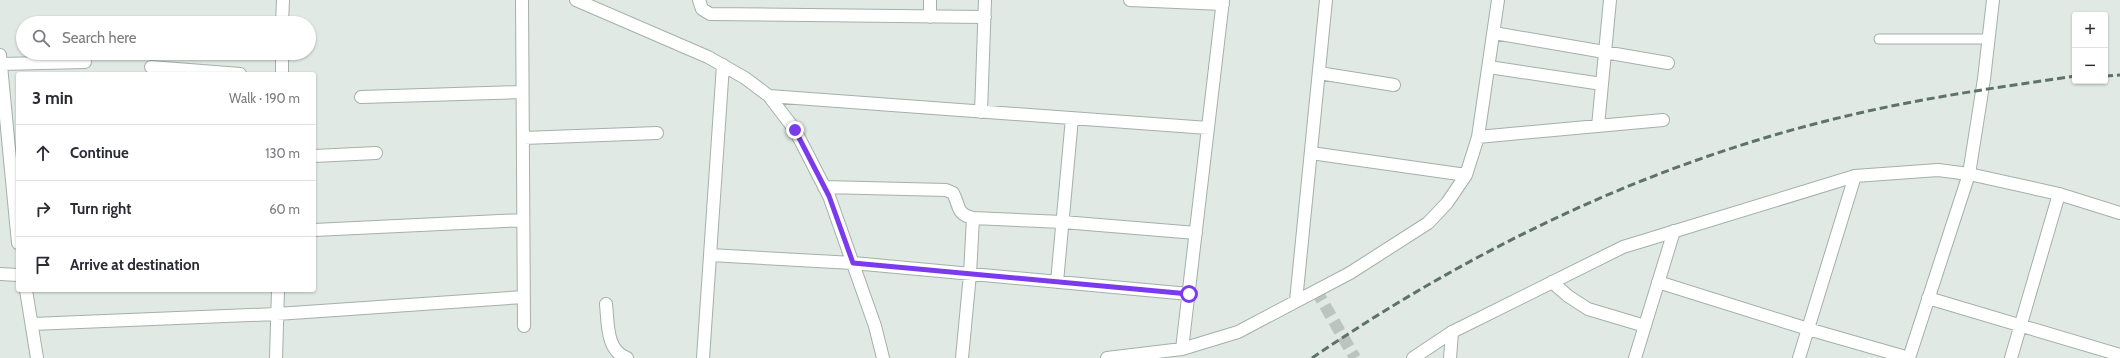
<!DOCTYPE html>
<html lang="en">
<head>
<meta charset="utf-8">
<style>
	:root { --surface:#fff; --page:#f7f7f7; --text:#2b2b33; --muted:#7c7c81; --line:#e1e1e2 }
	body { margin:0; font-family:Cabin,sans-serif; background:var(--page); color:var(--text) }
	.controls { position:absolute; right:12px; top:12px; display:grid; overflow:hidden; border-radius:4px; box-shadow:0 1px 3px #0004 }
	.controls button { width:36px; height:36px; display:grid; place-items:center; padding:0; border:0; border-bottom:1px solid var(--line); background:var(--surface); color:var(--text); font:20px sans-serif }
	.stop { position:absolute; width:12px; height:12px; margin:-9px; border:3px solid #7c3aed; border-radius:50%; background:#fff }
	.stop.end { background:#7c3aed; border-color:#fff; box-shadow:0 1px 4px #0008 }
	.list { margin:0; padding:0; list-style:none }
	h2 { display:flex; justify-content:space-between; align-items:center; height:52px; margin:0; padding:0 16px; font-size:17px }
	h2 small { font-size:13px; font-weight:400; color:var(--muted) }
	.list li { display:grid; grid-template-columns:26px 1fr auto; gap:12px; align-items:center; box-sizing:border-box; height:56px; padding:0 16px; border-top:1px solid var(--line) }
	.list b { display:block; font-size:15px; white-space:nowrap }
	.list em { font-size:13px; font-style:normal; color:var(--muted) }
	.icon { flex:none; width:22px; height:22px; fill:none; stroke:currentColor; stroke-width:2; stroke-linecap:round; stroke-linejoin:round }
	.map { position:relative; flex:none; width:2120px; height:358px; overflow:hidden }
	.search { position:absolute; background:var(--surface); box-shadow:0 1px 3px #0004; left:16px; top:16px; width:300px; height:44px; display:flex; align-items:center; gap:10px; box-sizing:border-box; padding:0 14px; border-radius:22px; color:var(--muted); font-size:15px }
	.panel { position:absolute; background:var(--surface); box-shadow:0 1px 3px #0004; left:16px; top:72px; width:300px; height:220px; border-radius:4px }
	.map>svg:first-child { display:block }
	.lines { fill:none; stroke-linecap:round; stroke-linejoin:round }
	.minor-tunnel { stroke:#bac5c0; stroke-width:12; stroke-dasharray:12 6; stroke-linecap:butt }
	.service-casing { stroke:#a4b0aa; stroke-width:11 }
	.minor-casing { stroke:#a4b0aa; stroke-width:14 }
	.tertiary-casing { stroke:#a4b0aa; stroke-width:14 }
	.service { stroke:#fff; stroke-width:9 }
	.minor { stroke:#fff; stroke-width:12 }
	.tertiary { stroke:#fff; stroke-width:12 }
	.rail { stroke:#5d736a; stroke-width:3; stroke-dasharray:8 4; stroke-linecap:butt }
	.route { stroke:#7c3aed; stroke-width:5 }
</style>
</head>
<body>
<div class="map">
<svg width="2120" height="358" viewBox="0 0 2120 358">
	<rect width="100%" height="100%" fill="#e0e9e4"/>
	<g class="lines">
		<!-- minor-tunnel -->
		<path class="minor-tunnel" d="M1316 290 1355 358"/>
		<defs>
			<path id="service" d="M1879 39H1988"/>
			<path id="minor" d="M522 0 524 326
				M576 0 708 57 745 78 769 96 795 130 829 196 875 326 883 358
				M699 0 702 9 710 14 985 17
				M1130 0 1223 4
				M930 17V0
				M282 23 283 0
				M1494 33 1668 63
				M0 55 18 243
				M1 64 85 62
				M151 67 240 74
				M1489 67 1602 84
				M1319 73 1394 85
				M282 74V53
				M769 96 1208 128
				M361 97 522 92
				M981 112 985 0
				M1598 126 1610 0
				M1478 137 1663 120
				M523 138 657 133
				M1311 153 1466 175
				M314 156 376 153
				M824 187 946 190 953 193C960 206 956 214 973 218L1063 222 1196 233
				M314 230 523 220
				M710 255 853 263 1189 294
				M0 274 18 275
				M1057 282 1072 118
				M1552 282 1568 296 1588 309 1645 326
				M1658 282 1808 329 1909 358
				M26 290 37 358
				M1928 298 2120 355
				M1296 301 1326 0
				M606 304C608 322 606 351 627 358
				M32 324 277 314 524 297
				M1182 349 1223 0
				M276 358 278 290
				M703 358 723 65
				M962 358 970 274 973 218
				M1107 358 1182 349 1238 332 1350 273 1428 223 1447 203 1466 175 1478 137 1498 0
				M1450 358 1452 332
				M1635 358 1674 231
				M1799 358 1855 176
				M1909 358 1969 174
				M2011 358 2059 194"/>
			<path id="tertiary" d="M1969 174 1984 79 1993 0
				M1413 358 1452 332 1623 247 1855 176 1938 170 1969 174 2059 194 2120 213"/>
		</defs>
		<!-- service casing -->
		<use href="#service" class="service-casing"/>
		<!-- minor casing -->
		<use href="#minor" class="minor-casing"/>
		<!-- tertiary casing -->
		<use href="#tertiary" class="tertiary-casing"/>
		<!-- service -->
		<use href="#service" class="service"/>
		<!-- minor -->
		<use href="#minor" class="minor"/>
		<!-- tertiary -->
		<use href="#tertiary" class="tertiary"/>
		<!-- rail -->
		<path class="rail" d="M2105 76 2120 75
			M1312 358C1478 245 1659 159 1855 114 1928 97 2001 87 2075 76"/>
	</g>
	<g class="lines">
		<!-- route -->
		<path class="route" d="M795 130 829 196 853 263 1189 294"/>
	</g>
</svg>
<div class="controls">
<button>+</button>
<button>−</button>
</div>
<div class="stop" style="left:1189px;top:294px"></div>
<div class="stop end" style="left:795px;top:130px"></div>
<div class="search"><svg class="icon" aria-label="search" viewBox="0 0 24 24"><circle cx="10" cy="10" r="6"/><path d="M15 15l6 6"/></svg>Search here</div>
<section class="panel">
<h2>3 min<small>Walk · 190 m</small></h2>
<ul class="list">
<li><svg class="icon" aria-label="ahead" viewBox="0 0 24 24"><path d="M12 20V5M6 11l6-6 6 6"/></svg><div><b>Continue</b></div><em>130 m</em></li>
<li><svg class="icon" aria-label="right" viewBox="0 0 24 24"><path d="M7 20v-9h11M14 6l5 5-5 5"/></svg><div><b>Turn right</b></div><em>60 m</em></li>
<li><svg class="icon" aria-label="arrive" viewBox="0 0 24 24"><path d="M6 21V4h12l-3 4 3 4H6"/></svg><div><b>Arrive at destination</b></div></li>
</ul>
</section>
</div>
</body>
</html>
